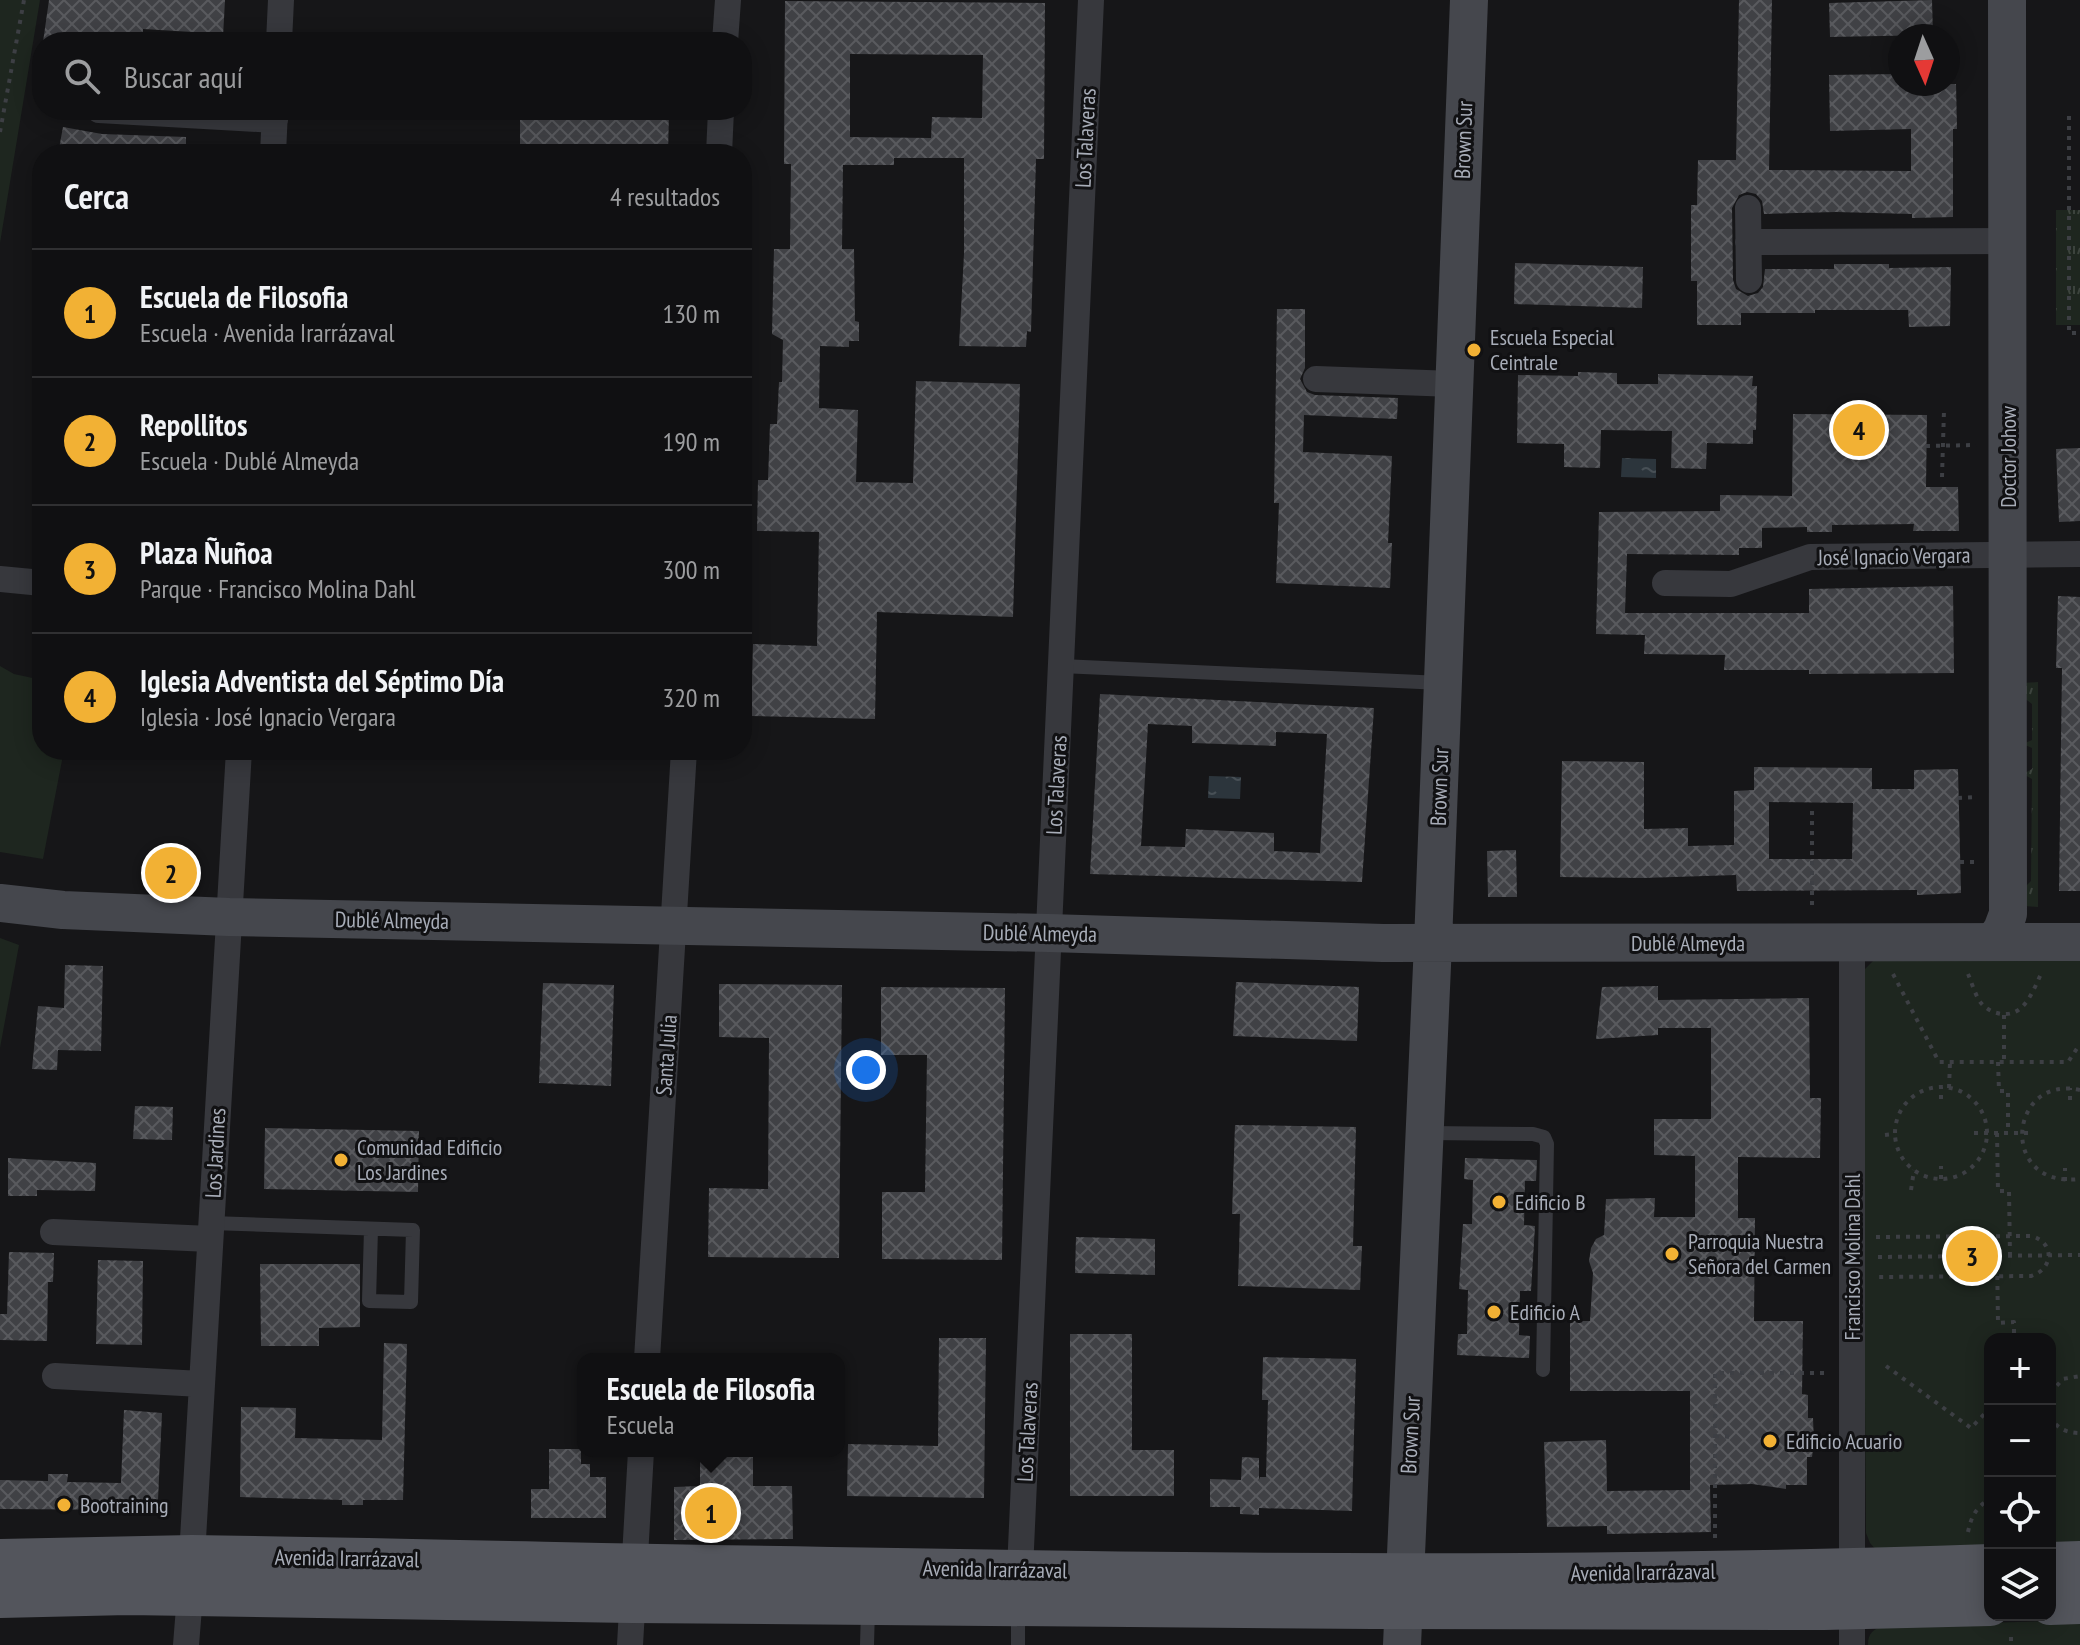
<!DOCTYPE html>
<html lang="es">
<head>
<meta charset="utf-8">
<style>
	:root { --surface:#101012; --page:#19191b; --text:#f1f3f6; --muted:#9c9d9f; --line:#303032; --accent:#f2b134 }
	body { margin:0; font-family:"PT Sans Narrow",sans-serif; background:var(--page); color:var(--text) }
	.controls { position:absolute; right:24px; bottom:24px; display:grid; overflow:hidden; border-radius:16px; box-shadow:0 4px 20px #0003 }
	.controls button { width:72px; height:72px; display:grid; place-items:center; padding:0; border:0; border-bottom:2px solid var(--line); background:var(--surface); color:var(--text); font:40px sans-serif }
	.compass { position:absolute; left:1888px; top:24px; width:72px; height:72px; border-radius:50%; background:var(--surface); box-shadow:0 4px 20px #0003; rotate:177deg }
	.you { position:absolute; left:866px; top:1070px; width:28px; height:28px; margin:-20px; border:6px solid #fff; border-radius:50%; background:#1a73e8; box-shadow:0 0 0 12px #1a73e833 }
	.badge { display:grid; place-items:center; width:52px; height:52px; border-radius:50%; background:var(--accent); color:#111; font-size:26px; font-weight:700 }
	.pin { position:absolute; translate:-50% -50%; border:4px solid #fff; box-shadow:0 2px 8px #0006 }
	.popup { position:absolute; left:577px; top:1353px; width:268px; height:104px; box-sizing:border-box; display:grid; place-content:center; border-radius:16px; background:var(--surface); filter:drop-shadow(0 2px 6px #0005); font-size:26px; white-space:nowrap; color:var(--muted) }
	.popup b { font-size:30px; color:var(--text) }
	.popup::after { content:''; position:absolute; left:50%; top:100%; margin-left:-16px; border:16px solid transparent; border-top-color:var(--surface) }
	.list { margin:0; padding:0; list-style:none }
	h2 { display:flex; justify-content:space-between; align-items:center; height:104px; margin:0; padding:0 32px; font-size:34px }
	h2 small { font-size:26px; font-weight:400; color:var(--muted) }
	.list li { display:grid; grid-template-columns:52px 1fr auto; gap:24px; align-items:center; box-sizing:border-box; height:128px; padding:0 32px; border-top:2px solid var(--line) }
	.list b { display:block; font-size:30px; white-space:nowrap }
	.list p { margin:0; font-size:26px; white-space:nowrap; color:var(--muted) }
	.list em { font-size:26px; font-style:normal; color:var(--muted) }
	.icon { flex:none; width:44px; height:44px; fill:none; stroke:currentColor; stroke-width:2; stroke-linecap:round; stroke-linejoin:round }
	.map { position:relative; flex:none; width:2080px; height:1645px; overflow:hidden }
	.search { position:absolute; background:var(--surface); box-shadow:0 4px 20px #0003; left:32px; top:32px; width:720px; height:88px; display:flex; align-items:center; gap:20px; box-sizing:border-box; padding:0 28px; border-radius:32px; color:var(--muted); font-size:30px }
	.panel { position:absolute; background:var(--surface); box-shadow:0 4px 20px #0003; left:32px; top:144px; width:720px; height:616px; border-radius:32px }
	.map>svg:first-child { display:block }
	.grass { fill:url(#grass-tufts) }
	.green { fill:#1e261f }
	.water { fill:url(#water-ripples) }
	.building { fill:url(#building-cross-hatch); fill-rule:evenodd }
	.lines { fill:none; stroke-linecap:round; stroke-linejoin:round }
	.path { stroke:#3d3f44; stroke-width:4; stroke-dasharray:4 6; stroke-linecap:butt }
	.lane { stroke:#37383d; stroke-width:14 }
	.street { stroke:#37383d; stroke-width:26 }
	.secondary { stroke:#45474d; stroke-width:38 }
	.primary { stroke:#53555c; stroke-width:42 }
	.poi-dot { fill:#f2b134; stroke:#111113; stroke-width:3 }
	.labels { text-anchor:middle; stroke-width:6; stroke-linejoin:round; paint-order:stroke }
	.street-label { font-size:22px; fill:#a8adb8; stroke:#111113 }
	.poi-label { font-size:22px; fill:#a8adb8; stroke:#111113; text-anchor:start }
</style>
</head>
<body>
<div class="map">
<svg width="2080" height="1645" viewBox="0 0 2080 1645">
	<defs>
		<pattern id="grass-tufts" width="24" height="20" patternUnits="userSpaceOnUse" patternTransform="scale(2)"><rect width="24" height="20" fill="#1e261f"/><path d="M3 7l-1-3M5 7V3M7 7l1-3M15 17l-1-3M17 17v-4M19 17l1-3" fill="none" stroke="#3c433d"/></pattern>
		<pattern id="water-ripples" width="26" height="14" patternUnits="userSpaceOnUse" patternTransform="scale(2)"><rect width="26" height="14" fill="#2c353c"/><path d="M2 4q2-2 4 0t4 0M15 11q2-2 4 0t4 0" fill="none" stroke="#485056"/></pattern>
		<pattern id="building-cross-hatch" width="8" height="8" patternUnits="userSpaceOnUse" patternTransform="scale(2)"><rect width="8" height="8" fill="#404145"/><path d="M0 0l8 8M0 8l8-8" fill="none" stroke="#595a5e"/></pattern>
	</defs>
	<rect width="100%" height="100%" fill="#161618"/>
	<!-- grass -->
	<path class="grass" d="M2056 210H2080V325H2056Z
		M2038 682V907L2025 906 2023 889 2031 881 2032 779 2023 774 2032 769V748L2023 744 2032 740V704L2023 697V683Z"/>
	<!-- green -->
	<path class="green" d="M0 0H40L0 243Z
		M0 666 14 674 42 680V750H64L43 859 0 852Z
		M0 938 19 945 0 1048Z
		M2080 957V1548L2050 1549V1339H1990V1551L1878 1552 1870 1543 1866 1533 1862 993 1865 969 1874 960Z
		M2080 1620V1645H1868C1868 1633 1873 1629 1884 1626Z"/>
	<!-- water -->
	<path class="water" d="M1622 458 1656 459V478L1621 477Z
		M1209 776 1241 777 1240 799 1208 798Z"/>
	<!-- building -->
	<path class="building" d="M49 0H225L223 37 192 34V32L143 29 142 42H43Z
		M1739 0H1772L1769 170 1911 171V129L1830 131 1829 75 1900 74V84H1956L1957 129H1953V217L1912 218V214L1836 212 1764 214 1762 201 1756 194 1747 192 1739 195 1732 208 1733 280 1736 289 1748 296 1758 293 1763 287 1765 269H1834V264H1889V268L1951 267 1950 326 1909 327 1908 310H1815V313H1741V325H1697V281H1691V205H1697L1698 160H1736Z
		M1932 0 1933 35 1830 37 1829 3Z
		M785 1 1045 3 1044 159H1036L1031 332 1027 331 1026 347 959 346 964 254V158H894V165H843L842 249H854L855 321 859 322V341H849V347L820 346 819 408 858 410 856 482 913 483 916 381 1020 384 1013 617 877 612 875 719 751 716 753 644 817 646 819 532 757 531 758 480H768L770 424H777L779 382H782L783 340 772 334 774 249H790L791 164H784ZM850 54 983 55 982 118 932 117 931 138 850 137Z
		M520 112H669L668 154H520Z
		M63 127 102 134 186 137V154H58Z
		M1515 263 1643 267 1642 308 1514 304Z
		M1277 309H1305V368L1300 379 1307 392 1315 395 1398 398 1397 419 1304 415 1303 452 1392 456 1388 543H1392L1390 588 1276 583 1279 503H1274Z
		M1578 372 1617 373V384H1658V374L1753 376 1752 386H1757L1756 430H1753V444L1707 443 1706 469 1671 468 1672 431 1601 430 1600 468 1564 467V444L1517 443 1518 375 1578 376Z
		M1793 414 1927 415 1926 487H1958L1959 531H1913L1914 524 1832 525V532H1807V527L1762 528V548H1739V555L1627 554 1625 613H1809V589L1953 586 1954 673 1809 674V670H1724L1725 655 1644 654 1645 635 1596 634 1599 512 1720 511V495L1792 496Z
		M2080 448V521L2059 522 2056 449Z
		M2058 596 2080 597V891H2059L2062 668H2056Z
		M1100 694 1374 708 1362 882 1090 874ZM1148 724 1192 726V743L1276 746V732L1327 734 1320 853 1274 851V833L1186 829 1185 847 1141 846Z
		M1562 761 1644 762V829L1688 828V846L1734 845V791L1754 790V767L1872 768V789H1914V770L1958 769 1961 893 1917 895V890L1737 891 1736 875 1643 878 1560 877ZM1769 802 1853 803 1852 859H1769Z
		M1516 850 1517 897H1488L1487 851Z
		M65 965 103 966 101 1051 58 1050 57 1070 32 1069 38 1006 64 1008Z
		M1236 982 1359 987 1357 1041 1233 1036Z
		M543 983 614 985 611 1086 539 1083Z
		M719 984 842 985 839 1258 708 1257 709 1188 768 1189 769 1038 719 1037Z
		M1658 986V1000L1809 998 1810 1098H1821L1820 1158 1738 1157V1218H1755L1754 1321H1803L1802 1394 1808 1395V1418H1813L1814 1443 1812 1457H1807V1485H1786V1489L1752 1484 1710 1485 1711 1532 1607 1534V1526L1547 1527 1544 1442 1606 1440 1607 1491 1690 1490V1391H1570V1321H1590L1593 1273 1589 1261 1591 1248 1596 1239 1604 1235 1606 1199 1655 1198 1654 1217H1695V1156L1654 1155V1119H1711V1028H1658V1035L1596 1039 1602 987Z
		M881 987 1005 988 1002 1260 882 1259V1192H925L927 1055H881Z
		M135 1106 173 1107 172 1140 133 1139Z
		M1235 1125 1356 1127 1353 1246H1362L1360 1290 1238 1286 1240 1214H1232Z
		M265 1128 419 1131 418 1192 264 1189Z
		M8 1158 96 1163 95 1191 37 1190V1196H8Z
		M1465 1158 1537 1160 1536 1181H1525L1524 1225 1535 1226 1531 1291H1520L1519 1335 1530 1336 1529 1358 1457 1355 1458 1334H1467L1468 1290 1459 1289 1463 1224H1472L1473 1180 1464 1179Z
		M1076 1237 1155 1239V1275L1075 1273Z
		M9 1252 54 1253 53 1282H48L47 1341 0 1340V1314H7Z
		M98 1260 143 1261 142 1345 96 1344Z
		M260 1264H360V1327L319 1328V1346H261Z
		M1070 1334H1132V1450H1174V1496H1070Z
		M939 1338H986L984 1498 847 1496 848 1444 938 1446Z
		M384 1343 407 1344 403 1500H363V1505H342V1500L240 1497 241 1407 296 1408 295 1438 382 1440Z
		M1263 1357 1356 1359 1352 1511 1259 1508V1515L1240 1514V1507H1210V1479L1241 1480 1242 1457 1259 1458V1480L1260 1477H1266L1268 1400H1262Z
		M124 1410 162 1413 158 1500H146V1510L0 1509V1480L48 1481V1474H68L67 1482 121 1483Z
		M549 1449H581V1464H590V1477H606V1518H531V1489H549Z
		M700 1451H753V1486H792L793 1539 674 1540V1487L700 1486Z"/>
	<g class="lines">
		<!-- path -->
		<path class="path" d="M2069 116V333H2080
			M0 132 24 0
			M1926 446 1976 445
			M1942 477 1944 410
			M1958 798 1976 797
			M1812 811V910
			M1960 862H1976
			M1893 974 1939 1062H2068L2080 1044
			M1968 974C1972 983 1975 995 1981 1003 1985 1008 1992 1012 1997 1013 2023 1020 2032 993 2041 974
			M2004 1015V1062
			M1998 1062 1999 1091H2008V1133
			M1895 1133a46 46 0 1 1 92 0a46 46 0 1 1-92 0Z
			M1949 1088 1950 1062
			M2080 1090C2008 1074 1998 1189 2080 1179
			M1941 1099V1087
			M2070 1100V1088
			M1974 1133H2034
			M1997 1133 1998 1191H2009L2010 1256
			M1885 1135 1895 1134
			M1941 1179V1166
			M2065 1181V1168
			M1911 1190 1914 1170
			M1876 1237 2031 1236C2055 1242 2054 1269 2031 1276L1878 1277
			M1997 1256 1998 1323 2014 1322V1339
			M1878 1257 2080 1255
			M1886 1366 1971 1428 1990 1408
			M2050 1393 2063 1379 2080 1376
			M2050 1416C2056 1428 2066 1433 2080 1433
			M1715 1436 1732 1437
			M1968 1532C1971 1517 1976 1507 1990 1499
			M1715 1538V1373H1829
			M2011 1637V1645"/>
		<!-- lane -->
		<path class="lane" d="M1061 666 1442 683
			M1427 1133 1533 1134 1544 1137 1547 1144 1543 1370
			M211 1223 413 1230 411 1302 369 1301 371 1229
			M1018 1610V1645
			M867 1645 868 1609"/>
		<!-- street -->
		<path class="street" d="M279 42 281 0
			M725 42 728 0
			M99 110 275 120
			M273 154 275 110
			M719 154 721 110
			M1748 208 1749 280
			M1748 242 2008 241
			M1316 379 1454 384
			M0 579 42 583
			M1665 583 1731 584 1810 557 2080 554
			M1852 944V1645
			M53 1232 210 1239
			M647 1359 684 750
			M55 1376 201 1384
			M192 1556 239 750
			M1020 1570 1091 0
			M186 1645 190 1595
			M630 1645 641 1451"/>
		<!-- secondary -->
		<path class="secondary" d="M0 903 63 910 229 917 1049 933 1383 943 2080 942
			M1994 941 2002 930 2008 914 2007 0
			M1402 1645 1433 943 1469 0"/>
		<!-- primary -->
		<path class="primary" d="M0 1560 192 1556C791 1566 1391 1586 1990 1565
			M2050 1563 2080 1562
			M0 1597 128 1594 632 1602 1373 1608 1824 1609 1990 1605
			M2050 1604 2080 1603"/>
	</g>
	<!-- markers -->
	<g class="poi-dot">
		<circle cx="1474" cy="350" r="8"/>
		<circle cx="341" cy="1160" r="8"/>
		<circle cx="1499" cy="1202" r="8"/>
		<circle cx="1672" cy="1254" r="8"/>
		<circle cx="1494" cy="1312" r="8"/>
		<circle cx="1770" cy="1441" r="8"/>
		<circle cx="64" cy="1505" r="8"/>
	</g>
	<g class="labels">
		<!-- street labels -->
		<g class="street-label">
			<text transform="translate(1085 138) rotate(-87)" y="8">Los Talaveras</text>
			<text transform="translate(1463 140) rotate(-88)" y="8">Brown Sur</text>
			<text transform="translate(2008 457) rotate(-90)" y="8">Doctor Johow</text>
			<text transform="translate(1894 556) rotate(-1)" y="8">José Ignacio Vergara</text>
			<text transform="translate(1056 785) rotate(-87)" y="8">Los Talaveras</text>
			<text transform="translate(1439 787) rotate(-88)" y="8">Brown Sur</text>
			<text transform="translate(392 920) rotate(1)" y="8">Dublé Almeyda</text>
			<text transform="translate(1040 933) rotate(1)" y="8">Dublé Almeyda</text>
			<text x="1688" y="951">Dublé Almeyda</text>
			<text transform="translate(666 1055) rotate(-86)" y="8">Santa Julia</text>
			<text transform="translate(215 1153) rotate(-87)" y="8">Los Jardines</text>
			<text transform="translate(1852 1257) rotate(-90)" y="8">Francisco Molina Dahl</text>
			<text transform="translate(1027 1432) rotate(-87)" y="8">Los Talaveras</text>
			<text transform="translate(1410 1435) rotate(-87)" y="8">Brown Sur</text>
			<text transform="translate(347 1558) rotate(1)" y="8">Avenida Irarrázaval</text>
			<text transform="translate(995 1569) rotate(1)" y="8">Avenida Irarrázaval</text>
			<text transform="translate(1643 1572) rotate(-1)" y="8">Avenida Irarrázaval</text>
		</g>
		<!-- poi labels -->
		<g class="poi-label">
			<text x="1490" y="345">Escuela Especial<tspan x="1490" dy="25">Ceintrale</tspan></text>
			<text x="357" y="1155">Comunidad Edificio<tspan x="357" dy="25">Los Jardines</tspan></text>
			<text x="1515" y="1210">Edificio B</text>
			<text x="1688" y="1249">Parroquia Nuestra<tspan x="1688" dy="25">Señora del Carmen</tspan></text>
			<text x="1510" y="1320">Edificio A</text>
			<text x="1786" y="1449">Edificio Acuario</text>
			<text x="80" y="1513">Bootraining</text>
		</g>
	</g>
</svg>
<div class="controls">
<button>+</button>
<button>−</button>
<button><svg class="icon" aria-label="locate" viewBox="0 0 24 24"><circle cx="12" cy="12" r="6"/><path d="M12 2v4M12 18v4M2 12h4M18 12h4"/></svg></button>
<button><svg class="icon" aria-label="layers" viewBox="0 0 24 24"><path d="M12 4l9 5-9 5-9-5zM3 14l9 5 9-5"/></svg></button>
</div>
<svg class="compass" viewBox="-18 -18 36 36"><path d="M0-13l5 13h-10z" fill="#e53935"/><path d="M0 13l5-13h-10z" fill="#9c9d9f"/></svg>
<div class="you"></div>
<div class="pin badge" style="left:711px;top:1513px">1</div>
<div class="popup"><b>Escuela de Filosofia</b>Escuela</div>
<div class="pin badge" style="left:171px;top:873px">2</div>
<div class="pin badge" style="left:1972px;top:1256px">3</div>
<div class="pin badge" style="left:1859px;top:430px">4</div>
<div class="search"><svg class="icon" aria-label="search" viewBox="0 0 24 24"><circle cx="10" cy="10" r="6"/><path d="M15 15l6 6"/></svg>Buscar aquí</div>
<section class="panel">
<h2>Cerca<small>4 resultados</small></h2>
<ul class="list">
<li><span class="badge">1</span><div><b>Escuela de Filosofia</b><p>Escuela · Avenida Irarrázaval</p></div><em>130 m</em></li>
<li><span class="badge">2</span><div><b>Repollitos</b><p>Escuela · Dublé Almeyda</p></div><em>190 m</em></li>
<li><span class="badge">3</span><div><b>Plaza Ñuñoa</b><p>Parque · Francisco Molina Dahl</p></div><em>300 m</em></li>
<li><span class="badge">4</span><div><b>Iglesia Adventista del Séptimo Día</b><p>Iglesia · José Ignacio Vergara</p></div><em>320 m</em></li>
</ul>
</section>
</div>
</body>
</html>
